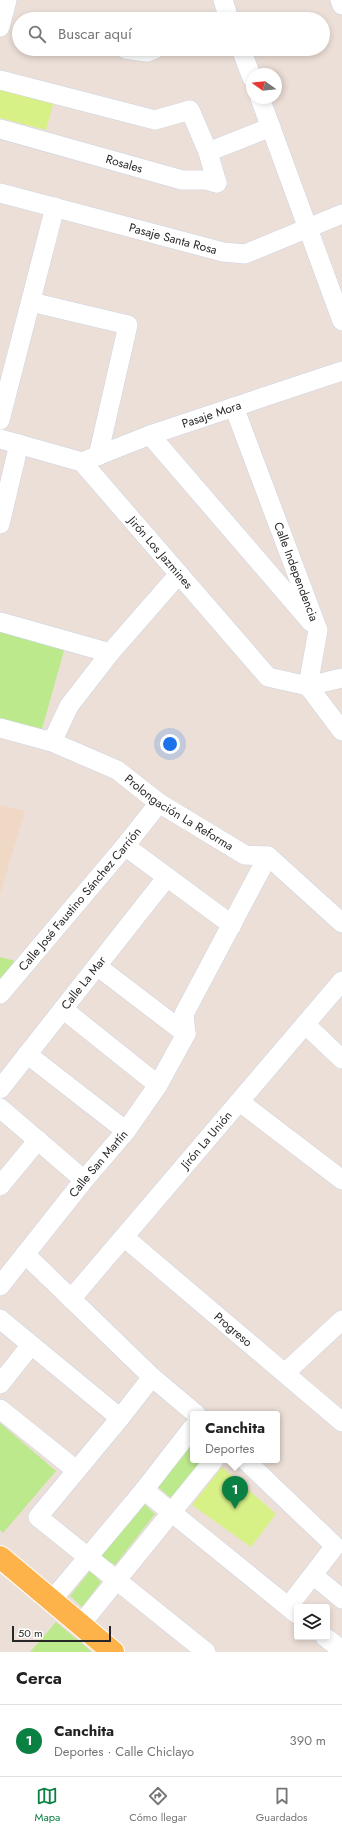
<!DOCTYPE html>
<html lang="es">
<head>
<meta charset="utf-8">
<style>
	:root { --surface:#fff; --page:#f6f6f6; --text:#222; --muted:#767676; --line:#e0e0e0; --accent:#0b8043 }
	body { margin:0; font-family:Jost,sans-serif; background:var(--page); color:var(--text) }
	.controls { position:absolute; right:12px; bottom:12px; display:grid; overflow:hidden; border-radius:4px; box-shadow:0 2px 6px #0003 }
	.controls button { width:36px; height:36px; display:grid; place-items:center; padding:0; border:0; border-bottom:1px solid var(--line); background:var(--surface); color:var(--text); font:20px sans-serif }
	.compass { position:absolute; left:246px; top:68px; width:36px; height:36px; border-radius:50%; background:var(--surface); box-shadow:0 2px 6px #0003; rotate:285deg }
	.scale { position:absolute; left:12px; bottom:10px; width:99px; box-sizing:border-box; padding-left:4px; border:2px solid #272727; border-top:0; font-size:11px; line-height:14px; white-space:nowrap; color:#272727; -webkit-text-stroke:3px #fff; paint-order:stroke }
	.you { position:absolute; left:170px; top:744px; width:14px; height:14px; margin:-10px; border:3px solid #fff; border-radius:50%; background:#1a73e8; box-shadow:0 0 0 6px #1a73e833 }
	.badge { display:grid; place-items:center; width:26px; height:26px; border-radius:50%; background:var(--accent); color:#fff; font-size:13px; font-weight:700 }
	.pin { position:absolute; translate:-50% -33px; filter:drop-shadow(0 1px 2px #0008) }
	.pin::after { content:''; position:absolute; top:21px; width:14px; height:12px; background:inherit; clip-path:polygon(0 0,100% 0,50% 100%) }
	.popup { position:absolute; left:190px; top:1411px; width:90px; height:52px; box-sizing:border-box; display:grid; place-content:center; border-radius:4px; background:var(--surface); filter:drop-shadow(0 1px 3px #0005); font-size:13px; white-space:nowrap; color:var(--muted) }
	.popup b { font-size:15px; color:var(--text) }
	.popup::after { content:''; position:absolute; left:50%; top:100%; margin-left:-8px; border:8px solid transparent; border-top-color:var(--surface) }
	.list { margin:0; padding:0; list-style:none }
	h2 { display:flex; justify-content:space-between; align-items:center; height:52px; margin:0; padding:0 16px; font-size:17px }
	h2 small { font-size:13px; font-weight:400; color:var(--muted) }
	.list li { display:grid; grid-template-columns:26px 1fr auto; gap:12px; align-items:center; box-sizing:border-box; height:72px; padding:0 16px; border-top:1px solid var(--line) }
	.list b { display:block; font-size:15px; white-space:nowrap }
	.list p { margin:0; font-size:13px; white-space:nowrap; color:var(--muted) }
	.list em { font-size:13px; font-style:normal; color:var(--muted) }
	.icon { flex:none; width:22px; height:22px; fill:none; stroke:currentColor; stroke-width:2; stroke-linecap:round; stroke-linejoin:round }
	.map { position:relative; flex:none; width:342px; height:1652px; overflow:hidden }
	.search { position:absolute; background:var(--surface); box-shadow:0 2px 6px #0003; left:12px; right:12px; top:12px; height:44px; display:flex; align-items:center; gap:10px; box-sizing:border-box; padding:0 14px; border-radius:22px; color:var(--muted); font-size:15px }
	.sheet { height:124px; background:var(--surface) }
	nav { display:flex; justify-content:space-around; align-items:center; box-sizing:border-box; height:56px; border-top:1px solid var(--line); background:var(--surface); font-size:11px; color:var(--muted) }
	nav a { display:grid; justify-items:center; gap:2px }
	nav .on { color:var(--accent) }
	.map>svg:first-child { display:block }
	.education { fill:#f0d9c4 }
	.park { fill:#bde98d }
	.pitch { fill:#d8f187 }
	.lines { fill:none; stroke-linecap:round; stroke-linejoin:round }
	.minor-casing { stroke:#ccd4e2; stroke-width:20 }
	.major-casing { stroke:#fff; stroke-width:24 }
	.minor { stroke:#fff; stroke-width:19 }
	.major { stroke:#feb24a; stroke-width:22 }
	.labels { text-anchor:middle; stroke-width:3.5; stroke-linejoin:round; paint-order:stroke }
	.street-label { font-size:12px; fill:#272727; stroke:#fff }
</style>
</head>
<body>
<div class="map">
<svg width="342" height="1652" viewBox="0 0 342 1652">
	<rect width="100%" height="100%" fill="#ecdfd7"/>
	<!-- education -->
	<path class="education" d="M0 805 25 811 0 894Z"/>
	<!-- park -->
	<path class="park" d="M0 629 65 647 42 729 0 718Z
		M0 957 15 961 0 979Z
		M0 1423 56 1471 3 1533 0 1530Z
		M193 1443V1460H202L172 1499 157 1486Z
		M143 1503 155 1514 115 1565 101 1556Z
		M90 1571 101 1582 82 1607 70 1596Z
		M56 1622 92 1652H30Z"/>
	<!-- pitch -->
	<path class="pitch" d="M0 87 54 101 46 130 0 118Z
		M222 1467 276 1514 251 1547 192 1505Z"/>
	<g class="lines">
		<defs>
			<g id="minor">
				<path d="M223 0 229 19"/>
				<path d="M340 0 342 5"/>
				<path d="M0 27 7 0"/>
				<path d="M125 49 147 52 155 49"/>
				<path d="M241 49 252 78"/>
				<path d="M0 80 155 120 190 110 208 152 217 183"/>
				<path d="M260 98 342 321"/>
				<path id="s1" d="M0 129 182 180H206L217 183"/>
				<path d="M208 152 271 127"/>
				<path id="s2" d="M0 193 223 252 245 254 342 214"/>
				<path d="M31 302 128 325 98 456"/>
				<path id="s3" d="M234 407 318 630 308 686 342 731"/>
				<path d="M0 420 55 207"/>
				<path d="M150 435 311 622"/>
				<path id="s4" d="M0 439 82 462 268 677 308 686 342 678"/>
				<path id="s5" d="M82 462 150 435 342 371"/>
				<path d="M0 524 19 444"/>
				<path d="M0 622 110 653"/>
				<path id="s6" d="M0 728 52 742 117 770 159 803 245 855 268 856 342 923"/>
				<path d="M52 742 69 706 110 653 179 574"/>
				<path d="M125 846 232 925"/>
				<path d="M97 966 186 1034"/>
				<path id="s7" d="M0 994 125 846 159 803"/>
				<path d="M63 1009 158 1085"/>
				<path d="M306 1025 342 1059"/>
				<path d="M186 1034 184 1014 268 856"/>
				<path d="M27 1054 126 1131"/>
				<path id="s8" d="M0 1089 167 877"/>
				<path d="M240 1102 342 1180"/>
				<path d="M0 1108 84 1180"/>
				<path d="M0 1186 38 1140"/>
				<path id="s9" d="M124 1237 342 1422"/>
				<path d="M25 1254 152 1377 196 1414"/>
				<path id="s10" d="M0 1286 84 1180 126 1131 158 1085 186 1034"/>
				<path id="s11" d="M71 1299 342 981"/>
				<path d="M0 1319 120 1418"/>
				<path d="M285 1373 342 1320"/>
				<path d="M152 1377 120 1418 38 1517 206 1652"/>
				<path d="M0 1384 31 1345"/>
				<path d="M0 1409 76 1470"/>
				<path d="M245 1460 335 1546 288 1607"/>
				<path d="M144 1490 297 1614"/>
				<path d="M313 1575 342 1599"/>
				<path d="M52 1600 144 1490 193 1427"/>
				<path d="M81 1624 214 1460"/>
				<path d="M325 1637 342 1650"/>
			</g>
			<path id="major" d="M0 1557 113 1652"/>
		</defs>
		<!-- minor casing -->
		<use href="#minor" class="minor-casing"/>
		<!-- major casing -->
		<use href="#major" class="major-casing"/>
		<!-- minor -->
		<use href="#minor" class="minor"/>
		<!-- major -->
		<use href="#major" class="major"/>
	</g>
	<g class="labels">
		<!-- street labels -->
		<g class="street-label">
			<text dy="4" stroke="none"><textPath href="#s1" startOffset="129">Rosales</textPath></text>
			<text dy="4" stroke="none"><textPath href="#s2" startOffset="179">Pasaje Santa Rosa</textPath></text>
			<text dy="4" stroke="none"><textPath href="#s5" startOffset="138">Pasaje Mora</textPath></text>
			<text dy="4" stroke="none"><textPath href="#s4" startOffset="205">Jirón Los Jazmines</textPath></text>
			<text dy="4" stroke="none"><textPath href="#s3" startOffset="176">Calle Independencia</textPath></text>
			<text dy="4" stroke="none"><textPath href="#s6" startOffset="200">Prolongación La Reforma</textPath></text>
			<text dy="4" stroke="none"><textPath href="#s7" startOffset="124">Calle José Faustino Sánchez Carrión</textPath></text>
			<text dy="4" stroke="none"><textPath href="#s8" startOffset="135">Calle La Mar</textPath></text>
			<text dy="4" stroke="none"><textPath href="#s11" startOffset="209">Jirón La Unión</textPath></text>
			<text dy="4" stroke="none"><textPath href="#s10" startOffset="157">Calle San Martín</textPath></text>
			<text dy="4" stroke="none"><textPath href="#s9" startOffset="143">Progreso</textPath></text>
		</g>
	</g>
</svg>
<div class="controls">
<button><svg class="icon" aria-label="layers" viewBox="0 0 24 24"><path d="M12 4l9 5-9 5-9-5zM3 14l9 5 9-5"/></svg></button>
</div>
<svg class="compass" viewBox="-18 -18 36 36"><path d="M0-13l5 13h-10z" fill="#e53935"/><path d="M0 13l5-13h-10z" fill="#767676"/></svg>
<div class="scale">50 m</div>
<div class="you"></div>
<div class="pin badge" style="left:235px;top:1509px">1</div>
<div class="popup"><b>Canchita</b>Deportes</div>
<div class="search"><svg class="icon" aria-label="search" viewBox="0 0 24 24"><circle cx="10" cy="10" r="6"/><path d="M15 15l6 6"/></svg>Buscar aquí</div>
</div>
<section class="sheet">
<h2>Cerca<small></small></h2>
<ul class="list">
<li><span class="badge">1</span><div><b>Canchita</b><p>Deportes · Calle Chiclayo</p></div><em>390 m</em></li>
</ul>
</section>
<nav>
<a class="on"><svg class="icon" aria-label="map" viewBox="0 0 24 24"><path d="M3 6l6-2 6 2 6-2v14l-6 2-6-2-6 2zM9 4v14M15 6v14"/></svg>Mapa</a>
<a><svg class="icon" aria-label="directions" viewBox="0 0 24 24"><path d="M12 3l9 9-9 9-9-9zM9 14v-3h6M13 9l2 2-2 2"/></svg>Cómo llegar</a>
<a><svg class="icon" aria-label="saved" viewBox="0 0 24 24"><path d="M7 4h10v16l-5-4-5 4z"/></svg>Guardados</a>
</nav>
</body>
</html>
